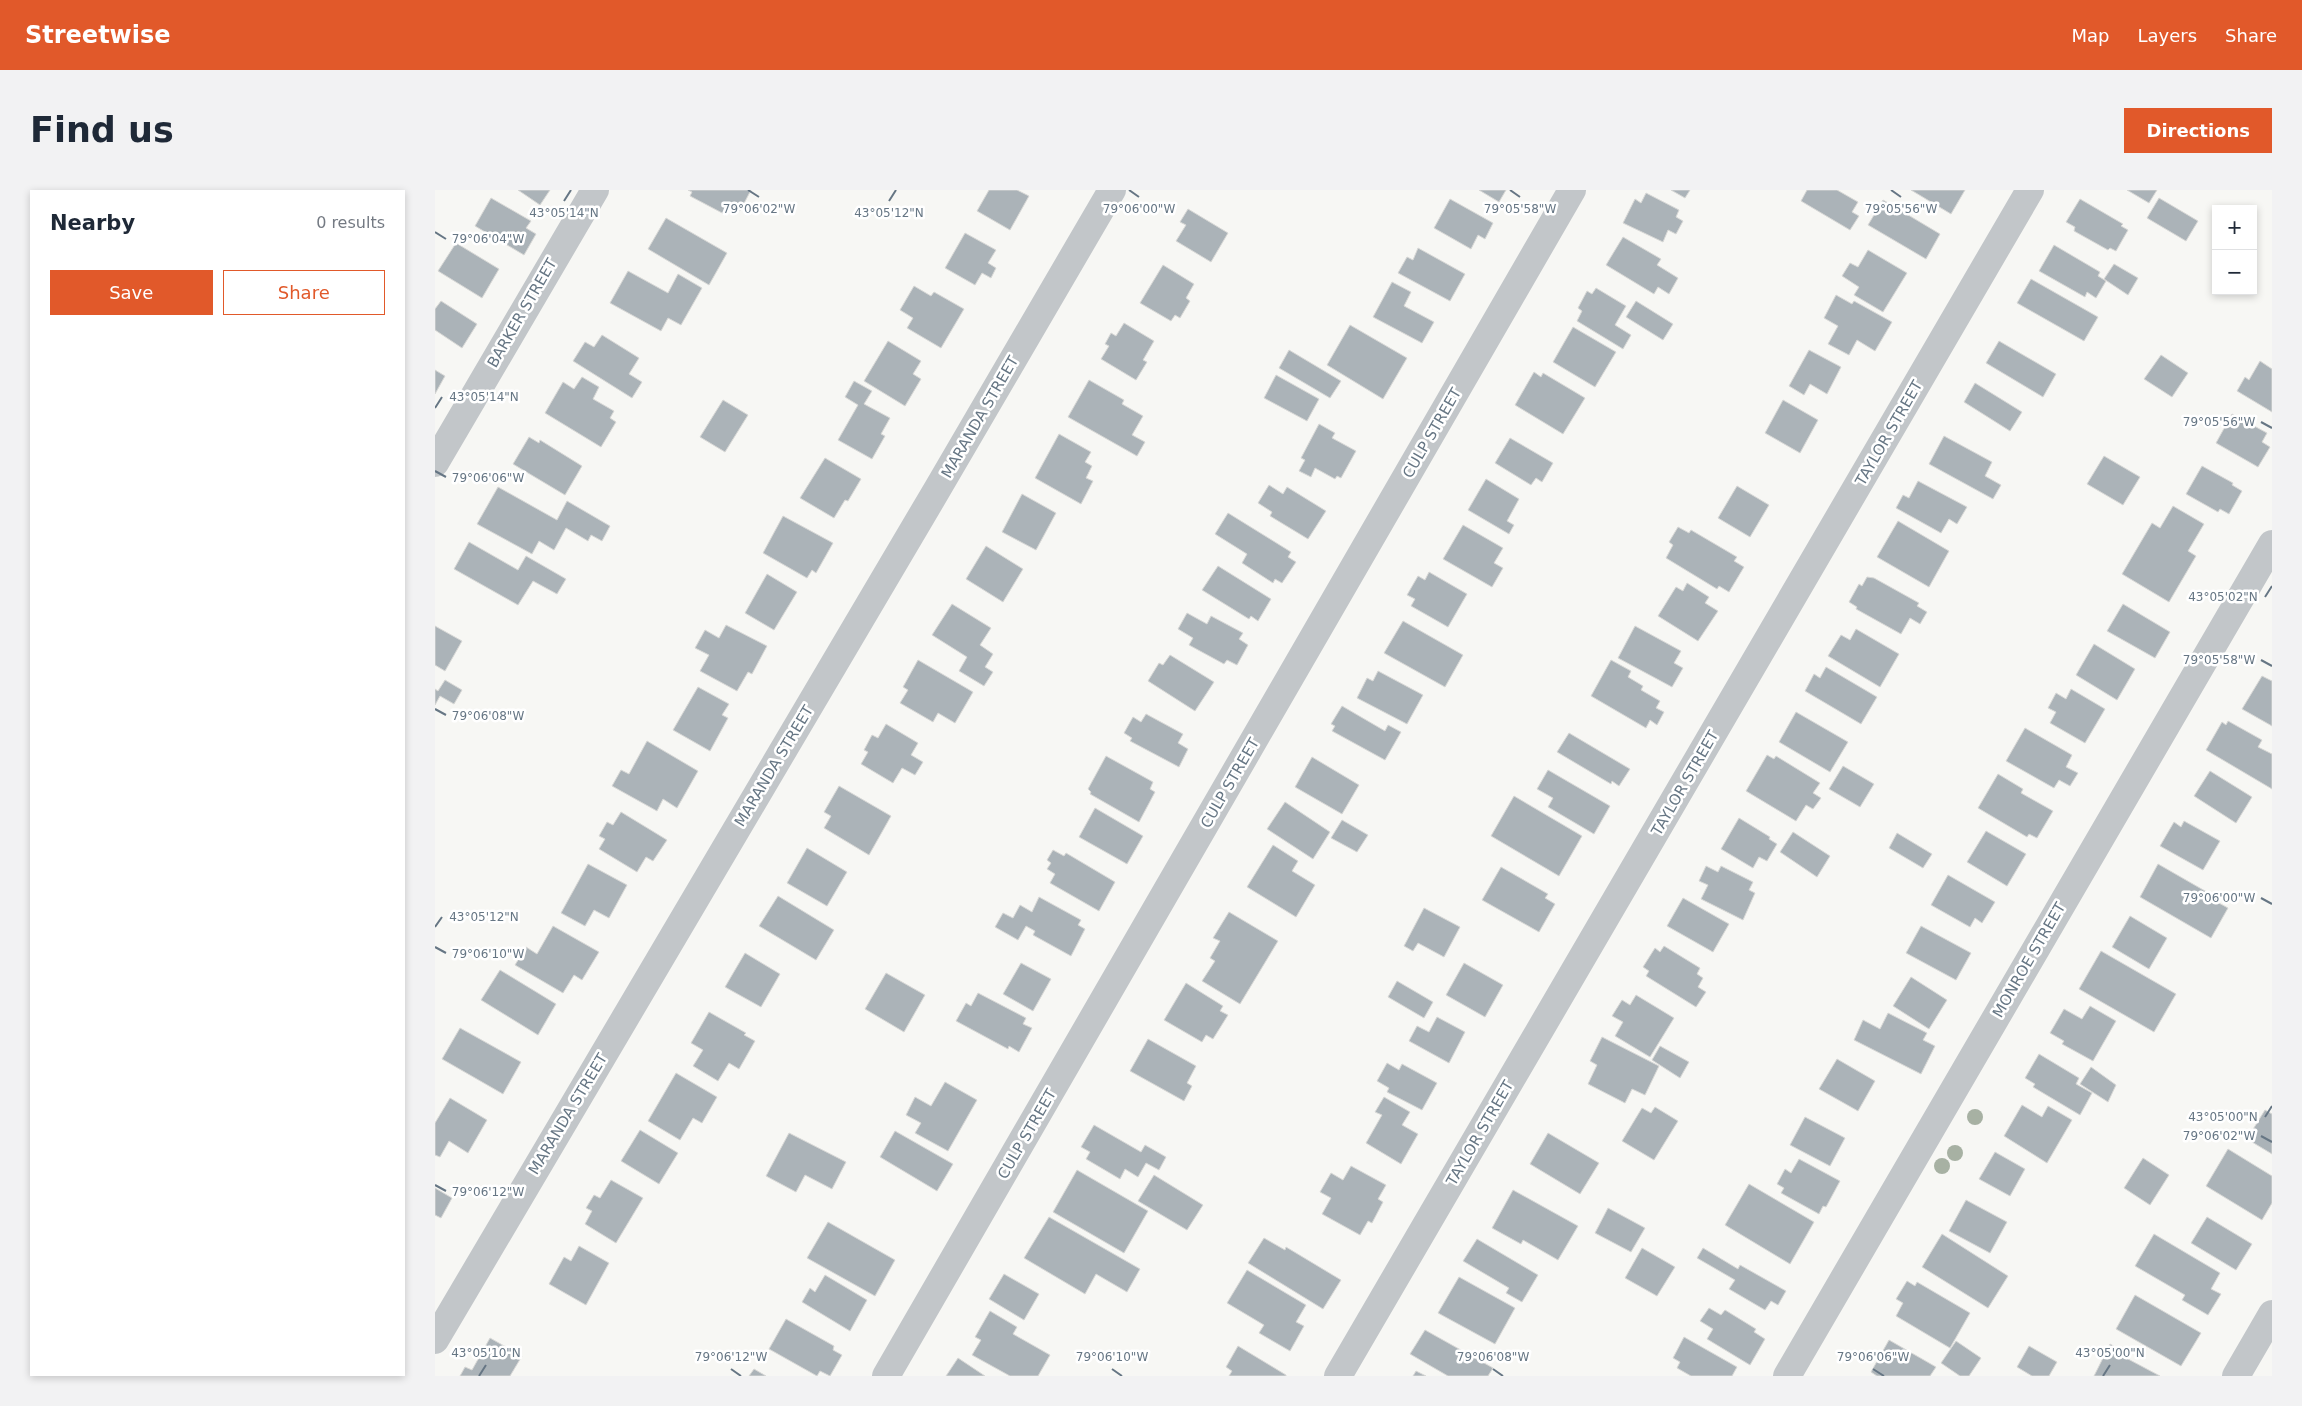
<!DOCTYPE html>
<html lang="en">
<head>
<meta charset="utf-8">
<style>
	:root { --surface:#fff; --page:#f2f2f3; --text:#1f2937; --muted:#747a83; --line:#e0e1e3; --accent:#e1592a }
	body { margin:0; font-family:"DejaVu Sans",sans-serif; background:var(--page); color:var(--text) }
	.controls { position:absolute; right:15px; top:15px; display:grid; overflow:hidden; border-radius:0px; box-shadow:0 2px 8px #0003 }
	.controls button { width:45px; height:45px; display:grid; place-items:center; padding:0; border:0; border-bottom:1px solid var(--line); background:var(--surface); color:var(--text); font:25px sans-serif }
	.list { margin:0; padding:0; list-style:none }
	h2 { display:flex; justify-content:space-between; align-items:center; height:65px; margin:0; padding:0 20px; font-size:21px }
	h2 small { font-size:16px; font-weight:400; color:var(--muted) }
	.actions { display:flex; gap:10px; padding:15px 20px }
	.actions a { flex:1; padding:11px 0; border:1px solid var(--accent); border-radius:0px; text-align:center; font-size:18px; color:var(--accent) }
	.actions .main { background:var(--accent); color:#fff }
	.map { position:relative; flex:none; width:1837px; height:1186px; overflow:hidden; border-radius:0px }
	header { display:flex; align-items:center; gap:30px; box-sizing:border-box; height:70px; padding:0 25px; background:var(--accent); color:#fff }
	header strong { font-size:24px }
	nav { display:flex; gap:28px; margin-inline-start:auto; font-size:18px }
	.intro { display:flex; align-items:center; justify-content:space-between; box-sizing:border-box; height:120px; padding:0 30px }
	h1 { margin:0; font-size:35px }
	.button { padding:12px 22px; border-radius:0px; background:var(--accent); color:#fff; font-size:18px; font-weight:700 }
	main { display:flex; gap:30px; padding:0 30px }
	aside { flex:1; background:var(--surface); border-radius:0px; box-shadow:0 2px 8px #0003 }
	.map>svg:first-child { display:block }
	.building { fill:#abb3b8; stroke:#d8d8d6 }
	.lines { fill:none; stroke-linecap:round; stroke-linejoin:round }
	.minor { stroke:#c2c6c9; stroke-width:28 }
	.tree { fill:#a7b1a3 }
	.ticks { fill:none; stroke:#667684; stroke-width:2 }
	.labels { text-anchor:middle; stroke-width:5; stroke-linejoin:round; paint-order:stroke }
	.street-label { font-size:15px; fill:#667684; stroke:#fff }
	.ticks-label { font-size:12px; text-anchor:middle; fill:#667684; stroke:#fff; stroke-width:5; stroke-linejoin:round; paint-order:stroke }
</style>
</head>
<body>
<header>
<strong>Streetwise</strong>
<nav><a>Map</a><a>Layers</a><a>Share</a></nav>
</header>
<div class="intro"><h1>Find us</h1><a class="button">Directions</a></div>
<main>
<aside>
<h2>Nearby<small>0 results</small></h2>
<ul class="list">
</ul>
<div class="actions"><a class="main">Save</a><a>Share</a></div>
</aside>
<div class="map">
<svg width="1837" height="1186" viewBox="0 0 1837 1186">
	<rect width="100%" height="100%" fill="#f7f7f4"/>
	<!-- building -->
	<path class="building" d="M83 0H115L105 15Z
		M253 0H316L305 21 296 16 291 25 255 6 257 2Z
		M554 0H582L594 6 575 40 542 21Z
		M1044 0H1071L1064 12Z
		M1236 0H1255L1250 8Z
		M1372 0H1402L1423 12 1417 22 1424 26 1415 40 1366 11Z
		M1476 0H1530L1516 24Z
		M1692 0H1722L1714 13Z
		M1211 3 1244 20 1241 27 1248 31 1241 44 1233 40 1228 52 1188 33 1200 9 1206 13Z
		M56 8 96 31 91 38 101 44 89 65 40 36Z
		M1724 8 1763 31 1751 51 1712 28Z
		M1015 9 1058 33 1050 49 1043 45 1036 59 999 38Z
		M1645 9 1688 34 1686 36 1693 40 1681 61 1675 58 1673 60 1639 41 1640 37 1631 32Z
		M1448 10 1505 44 1491 69 1433 35Z
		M753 19 793 43 776 72 741 51 751 35 745 32Z
		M231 28 292 63 274 95 213 59Z
		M530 43 561 60 553 73 561 78 556 88 547 83 540 95 510 78Z
		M1188 47 1226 69 1222 75 1243 88 1234 104 1223 97 1219 104 1171 75Z
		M21 53 64 79 47 108 3 81Z
		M1619 55 1665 82 1663 86 1671 91 1661 108 1652 102 1650 107 1604 81Z
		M983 58 1030 84 1015 111 963 83 972 67 978 70Z
		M1433 60 1472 83 1448 122 1419 105 1424 97 1407 86 1415 73 1423 77Z
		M1679 74 1703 88 1693 105 1669 89Z
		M728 75 759 94 751 108 755 111 745 128 740 125 736 131 705 113Z
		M193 81 233 103 243 84 267 98 246 135 233 128 226 141 175 113Z
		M1596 89 1663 127 1649 151 1582 113Z
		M957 92 976 102 969 116 999 132 987 153 938 127Z
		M479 96 496 106 499 102 529 119 506 158 472 138 478 128 465 120Z
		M1161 98 1191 116 1180 135 1196 145 1188 159 1142 131 1147 121 1143 118 1152 101 1157 104Z
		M1401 105 1417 114 1419 111 1457 132 1440 161 1422 150 1414 165 1393 154 1403 136 1389 128Z
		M6 111 42 134 27 158 0 140V119Z
		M1201 111 1238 134 1228 150 1191 127Z
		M689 133 719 151 708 170 712 172 701 190 666 169 674 156 670 154 676 143 681 146Z
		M915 135 972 168 948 209 892 175Z
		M1138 137 1181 162 1160 197 1118 172Z
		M167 145 204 168 194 184 207 192 197 208 138 171 150 152 159 157Z
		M453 151 486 171 478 184 486 189 470 216 429 191Z
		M1564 151 1621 184 1608 207 1551 173Z
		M854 160 906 191 895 208 844 178Z
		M1374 160 1406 177 1392 204 1375 194 1369 205 1354 196Z
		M1726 165 1753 183 1737 207 1709 189Z
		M1825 171 1837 179V222L1802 201 1810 187 1814 190Z
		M0 180 10 186 0 204Z
		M1099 182 1106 187 1108 183 1150 208 1128 244 1080 215Z
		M841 185 884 209 872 231 829 208Z
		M147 187 164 197 158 209 179 221 175 228 181 232 166 257 110 223 128 192 139 199Z
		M654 190 689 210 687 214 708 226 697 245 710 252 702 266 633 227Z
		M419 191 437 201 429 214 455 228 446 244 450 246 437 269 403 250 423 215 410 207Z
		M1540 193 1587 222 1575 241 1529 212Z
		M288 210 313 225 290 262 265 247Z
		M1348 210 1383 230 1365 263 1330 243Z
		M1797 224 1832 243 1827 252 1835 257 1823 277 1781 253Z
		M884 234 900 243 897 248 921 261 906 288 902 286 900 289 880 278 876 287 864 281 870 270 866 268Z
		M624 244 656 262 650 272 657 276 651 288 658 291 646 314 600 288Z
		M1509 246 1557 272 1550 286 1566 295 1558 309 1494 274Z
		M94 247 104 253 105 250 147 276 130 305 78 274Z
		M1075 248 1118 273 1107 292 1101 288 1096 295 1060 273Z
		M1669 266 1705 287 1688 315 1652 294Z
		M390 268 426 289 413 311 410 310 399 328 365 308Z
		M1767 276 1798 293 1797 295 1807 301 1794 324 1785 319 1783 322 1751 304Z
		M1051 289 1084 309 1072 331 1079 335 1074 344 1033 320Z
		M1483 291 1532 317 1522 334 1514 329 1506 343 1461 318 1468 305 1474 308Z
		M834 295 848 304 852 297 891 321 873 349 835 326 837 322 823 313Z
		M1302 296 1334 315 1315 347 1283 328Z
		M63 297 122 330 132 311 175 336 167 351 156 345 153 351 131 338 119 360 104 351 97 364 42 334Z
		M587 304 621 323 601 360 567 342Z
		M1738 316 1769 334 1753 361 1761 366 1734 412 1687 384 1717 333 1725 338Z
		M793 323 856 362 853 367 861 372 847 393 840 389 838 393 807 373 812 364 780 344Z
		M348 326 398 353 381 383 377 380 372 388 328 363Z
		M1463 331 1514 361 1494 397 1442 367Z
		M1028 335 1068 358 1059 373 1068 378 1057 397 1008 369Z
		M1243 337 1254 343 1256 340 1302 367 1299 371 1309 377 1294 402 1284 396 1282 399 1231 368 1238 355 1234 352Z
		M34 352 83 380 91 366 131 389 122 404 98 391 83 415 19 379Z
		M551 356 588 379 568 412 531 389Z
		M783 376 836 409 823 431 816 426 814 429 767 400Z
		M994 382 1032 404 1013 437 976 416 980 409 972 405 983 386 990 390Z
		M332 384 362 402 339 440 310 423Z
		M1432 387 1439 388 1484 413 1482 416 1492 422 1485 434 1475 428 1466 444 1421 419 1422 417 1414 412 1424 394 1427 396Z
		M1252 393 1274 407 1270 413 1283 421 1263 451 1223 426 1241 397 1248 401Z
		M517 414 556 438 545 455 558 464 550 477 558 482 549 496 524 481 532 467 497 445Z
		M1688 414 1735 442 1720 468 1672 441Z
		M752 423 772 434 776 426 808 443 804 449 813 455 802 475 792 470 789 474 754 455 758 448 743 439Z
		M968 431 1028 465 1010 497 949 463Z
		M291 435 332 456 317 484 313 482 302 501 265 481 274 465 260 458 270 440 284 448Z
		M0 436 27 451 10 481 0 475Z
		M1200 436 1246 461 1239 473 1248 478 1237 497 1183 468Z
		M1421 439 1464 464 1445 497 1393 466 1406 445 1415 450Z
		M1659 454 1700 479 1682 510 1641 485Z
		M735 465 779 492 760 521 713 491 724 473 728 475Z
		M483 470 538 502 520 533 503 523 498 532 465 513 473 500 468 497Z
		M1176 470 1196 481 1193 487 1208 496 1206 500 1225 511 1221 518 1229 522 1222 535 1215 530 1211 538 1156 506Z
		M1391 477 1442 507 1426 534 1370 501 1379 484 1385 488Z
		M943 481 988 505 972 534 922 508 932 488 938 491Z
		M1827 486 1837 491V536L1807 519Z
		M10 490 27 500 19 514 5 506 0 515V499L3 501Z
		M263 497 294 514 287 525 293 528 275 561 238 540Z
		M1636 499 1670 519 1650 553 1615 533 1621 522 1613 518 1621 503 1631 509Z
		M907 516 950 541 953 535 966 542 950 570 897 541 900 536 896 534Z
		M1361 522 1413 552 1395 582 1344 552Z
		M711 524 748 544 743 553 753 559 744 577 695 551 697 548 689 543 698 527 706 532Z
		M1793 531 1827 550 1823 557 1837 564V599L1771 560 1787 532 1791 535Z
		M451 534 483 553 476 565 488 572 480 585 467 578 458 593 426 574 433 562 429 560 437 545 443 548Z
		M1590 538 1637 565 1631 577 1643 583 1635 596 1624 590 1619 598 1571 571Z
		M1134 543 1195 579 1184 596 1177 591 1176 594 1122 562Z
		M212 551 263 581 242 618 228 609 222 621 177 596 186 580 194 584Z
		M1332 565 1339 569 1341 566 1385 593 1378 603 1386 608 1378 619 1371 615 1361 631 1311 601Z
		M671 566 718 592 715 599 720 602 704 632 655 604 656 602 653 599Z
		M877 567 924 595 907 624 860 597Z
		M1408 576 1439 594 1425 617 1394 599Z
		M1113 580 1175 616 1159 644 1113 617 1118 608 1102 599Z
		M1775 581 1817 607 1801 633 1759 606Z
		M1563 584 1588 599 1586 603 1618 621 1602 648 1594 644 1592 647 1543 618Z
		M404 596 456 626 434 665 389 638 396 626 389 622Z
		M1079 606 1147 646 1124 686 1056 646Z
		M850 612 895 642 878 669 832 639Z
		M660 618 708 646 692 674 644 647Z
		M186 622 232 650 218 671 211 667 202 682 164 659 170 649 164 646 172 632 178 635Z
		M1304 628 1335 647 1334 649 1342 654 1332 671 1324 667 1318 678 1286 659Z
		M907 630 933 645 922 662 896 648Z
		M1749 631 1785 651 1768 680 1725 656 1739 632 1746 637Z
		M1551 641 1591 664 1572 696 1532 672Z
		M1358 642 1395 666 1382 687 1345 662Z
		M1462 643 1497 664 1488 678 1454 658Z
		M838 655 863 671 857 681 880 695 861 727 812 697Z
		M372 658 412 682 392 716 352 693Z
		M618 660 629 666 631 663 680 692 664 721 615 693 620 684 612 679 616 673 612 670Z
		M153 674 192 695 174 728 159 720 150 736 126 723Z
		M1723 674 1784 709 1782 712 1793 718 1776 748 1705 707Z
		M1271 676 1283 682 1286 676 1318 692 1314 700 1320 703 1308 730 1266 709 1273 695 1264 691Z
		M1066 677 1113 704 1110 708 1120 714 1104 742 1047 710Z
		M1513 685 1560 712 1547 733 1540 728 1535 737 1496 715Z
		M343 706 399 740 381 770 324 736Z
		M604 707 646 730 643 735 650 739 636 766 598 745 600 741 591 736 583 750 560 737 568 723 578 728 585 715 597 722Z
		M1248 708 1294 734 1278 762 1232 736Z
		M989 718 1025 737 1009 767 983 753 978 761 969 756Z
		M794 722 843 751 805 814 767 791 780 771 775 768 785 751 778 748Z
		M1695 726 1732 748 1714 779 1677 757Z
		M118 736 164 762 147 790 139 785 128 803 80 775 91 757 102 764Z
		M1486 736 1536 763 1521 790 1471 763Z
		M1229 756 1265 778 1262 784 1268 788 1263 797 1271 802 1261 817 1211 786 1214 781 1208 777 1220 758 1225 762Z
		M1666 761 1741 804 1719 842 1644 799Z
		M310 763 345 784 326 817 290 797Z
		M586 773 616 789 598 821 568 804Z
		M1029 773 1068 795 1050 827 1011 805Z
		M65 780 121 814 103 845 46 810Z
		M451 783 490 805 469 842 430 819Z
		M1476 787 1512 810 1494 839 1458 816Z
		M962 791 998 812 989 828 953 807Z
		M751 793 788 816 785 821 793 825 778 849 771 845 767 852 729 830Z
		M543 803 591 828 588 834 597 838 584 862 574 856 573 859 521 831 531 813 536 816Z
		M1201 805 1239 828 1215 867 1180 846 1188 832 1177 826 1187 810 1195 815Z
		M1655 816 1681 831 1658 871 1627 854 1629 851 1615 843 1629 819 1647 829Z
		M274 822 311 843 309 845 320 851 304 879 294 873 283 891 258 876 268 860 256 853Z
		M1453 823 1492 843 1488 850 1500 856 1486 884 1419 850 1428 830 1445 839Z
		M1002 827 1030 842 1014 873 974 851 982 836 994 842Z
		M25 838 86 872 68 904 7 869Z
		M1167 847 1224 876 1210 905 1197 899 1190 913 1153 894 1162 875 1155 871Z
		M713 849 761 876 752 893 757 896 749 911 695 881Z
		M1225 856 1254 872 1245 888 1217 870Z
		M1604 864 1644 888 1641 894 1657 903 1645 925 1598 897 1600 894 1590 888Z
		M1402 869 1440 891 1423 921 1384 899Z
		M952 873 964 880 967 874 1002 893 987 920 952 902 954 898 942 891Z
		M1656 877 1681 895 1673 912 1645 894Z
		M241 883 282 907 267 933 258 928 245 950 213 931Z
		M510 892 542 910 513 961 480 943 486 933 471 925 480 907 496 916Z
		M949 907 975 922 967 935 983 944 966 974 931 953 947 925 940 922Z
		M15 908 52 930 33 963 14 951 5 967 0 965V933Z
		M1587 915 1607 927 1613 916 1637 930 1612 973 1569 946Z
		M1220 917 1243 931 1219 970 1187 951 1207 918 1216 923Z
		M1830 920 1837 924V964L1812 949Z
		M1370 927 1410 948 1395 976 1355 955Z
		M659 935 706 962 710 955 731 967 724 980 711 973 703 987 690 979 685 989 651 969 655 962 646 957Z
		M205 940 243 963 224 994 186 971Z
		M460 941 518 974 502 1001 445 967Z
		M354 943 411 972 397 999 370 985 361 1002 331 986Z
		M1113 943 1164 973 1145 1004 1095 974Z
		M1793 959 1837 986V1013L1827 1030 1771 996Z
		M1560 962 1590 979 1575 1006 1544 989Z
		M1708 968 1734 985 1715 1015 1689 998Z
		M1364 969 1405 991 1391 1017 1388 1016 1384 1024 1346 1003 1349 998 1342 994 1350 979 1356 983Z
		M916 976 951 995 943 1009 948 1012 937 1033 933 1031 925 1045 887 1024 896 1008 885 1002 896 983 908 990Z
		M642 980 713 1021 689 1063 618 1022Z
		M719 985 768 1015 752 1040 703 1011Z
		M176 990 208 1008 181 1053 150 1034 157 1021 151 1018 159 1005 165 1008Z
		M1314 994 1379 1032 1355 1074 1290 1035Z
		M0 998 17 1008 6 1028 0 1025Z
		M1078 1000 1143 1036 1123 1070 1088 1050 1086 1054 1057 1038Z
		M1531 1010 1572 1032 1555 1063 1514 1041Z
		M1173 1018 1210 1038 1196 1062 1160 1043Z
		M614 1027 705 1079 692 1102 661 1084 650 1104 589 1068Z
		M1772 1027 1817 1054 1801 1080 1756 1053Z
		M393 1032 460 1070 440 1106 372 1068Z
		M1507 1044 1573 1086 1553 1118 1487 1077Z
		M1719 1044 1785 1083 1776 1099 1786 1104 1773 1125 1747 1110 1750 1105 1700 1076Z
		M829 1048 850 1060 851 1057 906 1090 888 1119 813 1073Z
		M1042 1049 1103 1085 1087 1112 1071 1103 1074 1098 1028 1071Z
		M144 1056 174 1073 151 1115 114 1094 129 1067 136 1071Z
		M1207 1058 1240 1077 1222 1106 1190 1088Z
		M1268 1058 1303 1079 1305 1075 1351 1101 1343 1115 1336 1111 1330 1120 1294 1099 1300 1090 1262 1068Z
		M812 1080 871 1115 861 1132 869 1136 855 1161 824 1143 829 1135 792 1113Z
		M569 1084 604 1104 589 1130 554 1109Z
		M390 1085 432 1110 415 1141 367 1112 375 1098 380 1102Z
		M1024 1087 1080 1118 1060 1154 1003 1123Z
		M1472 1091 1480 1096 1482 1092 1535 1123 1515 1158 1461 1126 1468 1113 1461 1109Z
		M1700 1105 1766 1143 1746 1176 1681 1139Z
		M1274 1118 1286 1125 1290 1120 1321 1139 1319 1142 1330 1149 1315 1175 1272 1149 1278 1139 1265 1131Z
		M555 1121 582 1137 578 1144 615 1165 603 1186H575L537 1165 546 1150 540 1147Z
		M351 1129 399 1156 398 1160 407 1165 395 1186 385 1181 382 1186 334 1159Z
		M990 1140 1058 1178 1053 1186H1013L975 1164Z
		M1249 1147 1302 1177 1297 1186H1256L1242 1178 1245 1172 1238 1168Z
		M55 1148 87 1166 75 1186H25L30 1177 37 1180Z
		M1454 1150 1501 1177 1495 1186H1442L1436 1182Z
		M1521 1151 1546 1168 1534 1186H1525L1506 1173Z
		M1675 1154 1695 1165 1693 1169 1725 1186H1659Z
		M803 1156 851 1185V1186H794L797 1181 791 1177Z
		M1594 1156 1622 1172 1614 1186H1597L1582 1177Z
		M523 1168 550 1186H511Z
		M319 1179 331 1186H314Z
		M981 1181 991 1186H978Z"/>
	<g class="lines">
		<!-- minor -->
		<path class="minor" d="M0 273 160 0
			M0 1150 503 298 677 0
			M451 1186 1137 0
			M903 1186 1595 0
			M1352 1186 1837 354
			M1801 1186 1837 1124"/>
	</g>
	<!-- trees -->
	<g class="tree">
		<circle cx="1540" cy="927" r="8"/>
		<circle cx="1520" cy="963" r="8"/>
		<circle cx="1507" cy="976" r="8"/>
	</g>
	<!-- ticks -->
	<path class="ticks" d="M313 0 324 7M694 0 704 7M1075 0 1085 7M1456 0 1466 7M129 11 136 0M454 11 461 0M0 42 11 49M0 218 7 207M1826 232 1837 238M0 281 11 287M1830 407 1837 396M1826 470 1837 476M0 519 11 525M1826 708 1837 714M0 737 7 727M0 757 11 763M1830 927 1837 916M1826 946 1837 952M0 995 11 1001M296 1179 306 1186M677 1179 687 1186M1058 1179 1068 1186M1438 1179 1449 1186M44 1186 51 1175M1668 1186 1675 1175"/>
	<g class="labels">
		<!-- street labels -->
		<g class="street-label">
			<text transform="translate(87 123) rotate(-60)" y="5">BARKER STREET</text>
			<text transform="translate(545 227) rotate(-60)" y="5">MARANDA STREET</text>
			<text transform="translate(997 243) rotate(-60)" y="5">CULP STREET</text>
			<text transform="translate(1454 243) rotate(-60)" y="5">TAYLOR STREET</text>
			<text transform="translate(339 576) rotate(-59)" y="5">MARANDA STREET</text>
			<text transform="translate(795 593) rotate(-60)" y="5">CULP STREET</text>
			<text transform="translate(1250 593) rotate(-60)" y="5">TAYLOR STREET</text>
			<text transform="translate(1594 770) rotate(-60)" y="5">MONROE STREET</text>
			<text transform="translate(133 924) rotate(-59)" y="5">MARANDA STREET</text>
			<text transform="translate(1045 943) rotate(-60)" y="5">TAYLOR STREET</text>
			<text transform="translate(592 944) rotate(-60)" y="5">CULP STREET</text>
		</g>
	</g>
	<g class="ticks-label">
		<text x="704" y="23">79°06'00"W</text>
		<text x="324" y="23">79°06'02"W</text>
		<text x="1085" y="23">79°05'58"W</text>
		<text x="1466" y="23">79°05'56"W</text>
		<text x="129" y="27">43°05'14"N</text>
		<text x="454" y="27">43°05'12"N</text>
		<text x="53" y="53">79°06'04"W</text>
		<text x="49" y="211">43°05'14"N</text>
		<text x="1784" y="236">79°05'56"W</text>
		<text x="53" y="292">79°06'06"W</text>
		<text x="1788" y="411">43°05'02"N</text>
		<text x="1784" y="474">79°05'58"W</text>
		<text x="53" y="530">79°06'08"W</text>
		<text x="1784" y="712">79°06'00"W</text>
		<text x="49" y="731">43°05'12"N</text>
		<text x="53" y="768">79°06'10"W</text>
		<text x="1788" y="931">43°05'00"N</text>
		<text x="1784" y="950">79°06'02"W</text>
		<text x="53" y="1006">79°06'12"W</text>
		<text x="51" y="1167">43°05'10"N</text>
		<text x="1675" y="1167">43°05'00"N</text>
		<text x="296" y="1171">79°06'12"W</text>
		<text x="677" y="1171">79°06'10"W</text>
		<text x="1058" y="1171">79°06'08"W</text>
		<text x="1438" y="1171">79°06'06"W</text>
	</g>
</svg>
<div class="controls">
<button>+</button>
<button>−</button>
</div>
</div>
</main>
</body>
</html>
